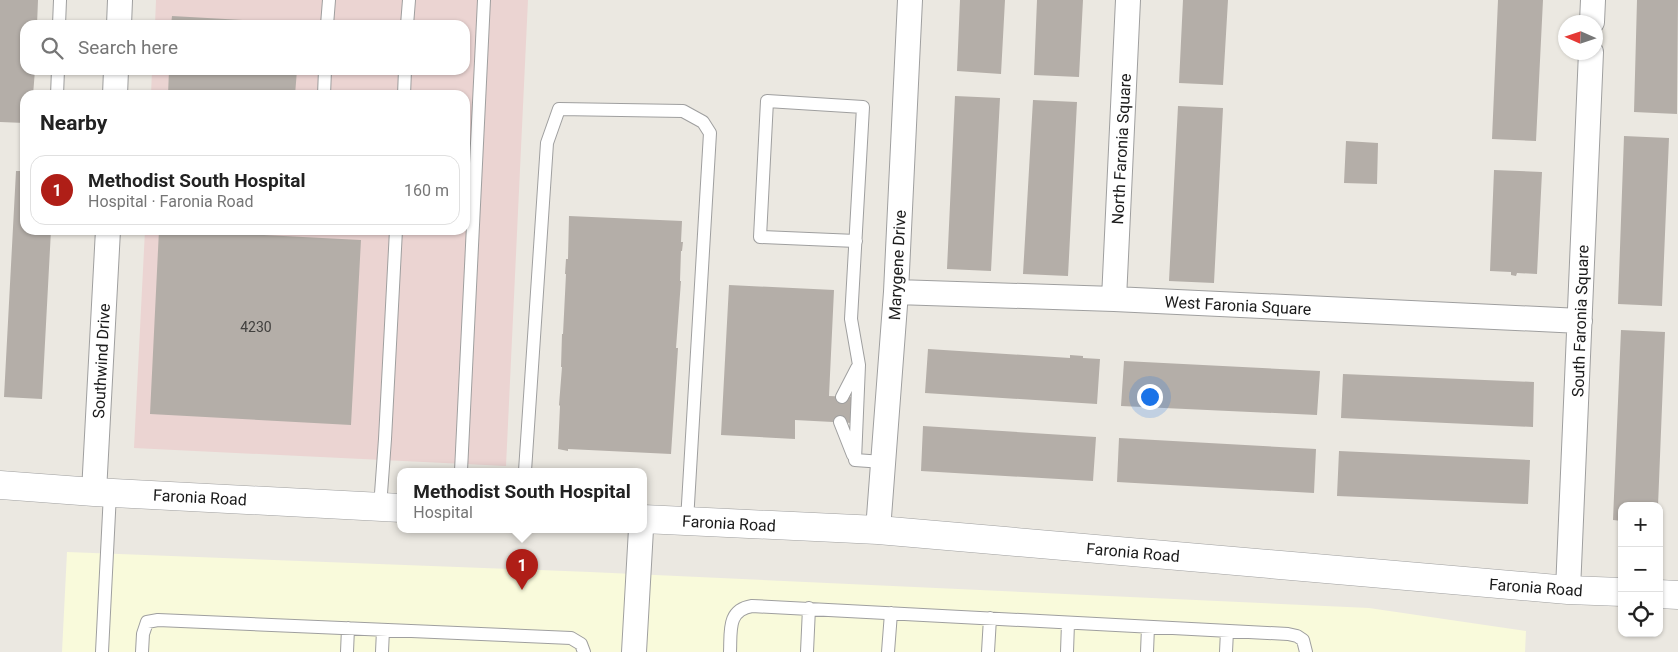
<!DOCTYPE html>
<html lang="en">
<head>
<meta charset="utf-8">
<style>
	:root { --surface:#fff; --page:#f6f6f6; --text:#222; --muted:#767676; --line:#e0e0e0; --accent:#af1e17 }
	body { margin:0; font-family:Roboto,sans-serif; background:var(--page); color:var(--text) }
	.controls { position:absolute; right:15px; bottom:15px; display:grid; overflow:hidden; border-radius:10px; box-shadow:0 1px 4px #0004 }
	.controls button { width:45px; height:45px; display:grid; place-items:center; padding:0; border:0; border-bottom:1px solid var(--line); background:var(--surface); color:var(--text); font:25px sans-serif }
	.compass { position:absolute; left:1558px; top:15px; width:45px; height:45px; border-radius:50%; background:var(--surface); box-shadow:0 1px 4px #0004; rotate:273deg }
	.you { position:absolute; left:1149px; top:396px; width:18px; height:18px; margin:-12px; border:4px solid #fff; border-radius:50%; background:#1a73e8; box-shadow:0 0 0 8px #1a73e833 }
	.badge { display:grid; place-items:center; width:32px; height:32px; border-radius:50%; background:var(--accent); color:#fff; font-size:16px; font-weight:700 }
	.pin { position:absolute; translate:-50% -41px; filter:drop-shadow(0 1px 2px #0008) }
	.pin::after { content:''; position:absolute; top:26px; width:18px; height:15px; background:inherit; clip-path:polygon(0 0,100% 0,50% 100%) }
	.popup { position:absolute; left:397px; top:468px; width:250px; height:65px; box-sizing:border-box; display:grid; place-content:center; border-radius:10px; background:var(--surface); filter:drop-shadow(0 1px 4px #0005); font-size:16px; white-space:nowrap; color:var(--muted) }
	.popup b { font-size:19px; color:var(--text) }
	.popup::after { content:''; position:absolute; left:50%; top:100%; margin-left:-10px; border:10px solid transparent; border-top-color:var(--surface) }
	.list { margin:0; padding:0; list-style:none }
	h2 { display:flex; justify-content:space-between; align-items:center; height:65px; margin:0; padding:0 20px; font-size:21px }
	h2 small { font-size:16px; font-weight:400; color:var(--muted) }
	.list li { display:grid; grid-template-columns:32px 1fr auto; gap:15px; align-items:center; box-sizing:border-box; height:70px; margin:0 10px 10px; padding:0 10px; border:1px solid var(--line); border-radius:15px }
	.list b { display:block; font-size:19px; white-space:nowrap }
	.list p { margin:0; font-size:16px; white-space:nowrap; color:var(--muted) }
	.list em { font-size:16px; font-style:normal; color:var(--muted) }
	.icon { flex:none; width:28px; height:28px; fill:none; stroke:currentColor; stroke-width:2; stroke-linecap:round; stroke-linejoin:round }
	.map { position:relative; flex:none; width:1678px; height:652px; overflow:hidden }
	.search { position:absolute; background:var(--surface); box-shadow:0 1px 4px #0004; left:20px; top:20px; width:450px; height:55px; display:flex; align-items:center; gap:12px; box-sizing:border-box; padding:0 18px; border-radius:15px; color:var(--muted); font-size:19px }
	.panel { position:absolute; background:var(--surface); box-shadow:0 1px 4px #0004; left:20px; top:90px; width:450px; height:145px; border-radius:15px }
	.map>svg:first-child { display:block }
	.commercial { fill:#ebd4d2 }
	.education { fill:#f9fadb }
	.building { fill:#b4aea8 }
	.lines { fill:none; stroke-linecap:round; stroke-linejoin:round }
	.service-casing { stroke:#9f9f9f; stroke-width:14 }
	.minor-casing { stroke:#9f9f9f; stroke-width:26 }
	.tertiary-casing { stroke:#9f9f9f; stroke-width:29 }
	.service { stroke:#fff; stroke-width:12 }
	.minor { stroke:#fff; stroke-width:24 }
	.tertiary { stroke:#fff; stroke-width:28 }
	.labels { text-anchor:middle; stroke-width:4; stroke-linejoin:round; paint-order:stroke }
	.number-label { font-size:14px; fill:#41403e }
	.street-label { font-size:16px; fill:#1b1b1b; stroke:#fff }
</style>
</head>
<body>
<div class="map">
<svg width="1678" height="652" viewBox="0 0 1678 652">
	<rect width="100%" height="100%" fill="#ebe8e1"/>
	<!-- commercial -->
	<path class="commercial" d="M156 0H528L506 466 134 448 145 230H465V95H151L152 70H465V25H155Z"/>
	<!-- education -->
	<path class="education" d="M67 552 590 572 1369 608 1526 631 1525 652H62Z"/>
	<!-- building -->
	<path class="building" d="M0 0H38L37 25H25V70H35L33 95H25V123L0 122Z
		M960 0H1005L1001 74 957 71Z
		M1037 0H1083L1079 77 1034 75Z
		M1183 0H1228L1223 85 1179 83Z
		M1498 0H1543L1536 141 1492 139Z
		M1637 0H1678L1677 114 1634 112Z
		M172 16 299 23V25H171Z
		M169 70H297L295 95H168Z
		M955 96 1000 98 991 271 947 269Z
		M1033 100 1077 102 1068 276 1023 274Z
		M1178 106 1223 108 1214 283 1169 281Z
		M1624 136 1669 138 1662 306 1618 304Z
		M1346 141 1378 143 1377 184 1344 183Z
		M1494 170 1542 172 1537 274 1517 273 1516 276 1511 275V272L1490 271Z
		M16 171H25V230H51L42 399 4 397Z
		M569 216 682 221 681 242H683L682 251H681L680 281H681L676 348H678L671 454 568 449V451L558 449 560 406 559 405 562 367H561L562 334H563L566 274H565L566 259H568Z
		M159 230 207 232V230H264V235L361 240 351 425 150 414Z
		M729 285 834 290 829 396 853 397 852 423 795 420V439L721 435Z
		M1621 330 1665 332 1658 506H1622V521L1613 520Z
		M928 349 1070 358V355L1083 356V358L1100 359 1097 404 925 393Z
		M1124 361 1320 371 1317 415 1121 406Z
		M1343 374 1534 382 1533 427 1341 418Z
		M923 426 1096 437 1093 481 921 471Z
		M1119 438 1316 449 1314 493 1117 482Z
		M1339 451 1530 460 1528 504 1337 496Z"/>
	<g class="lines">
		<defs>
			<path id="service" d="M59 25 60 0
				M327 25 329 0
				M407 25 409 0
				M57 95 58 70
				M324 95 325 70
				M404 95 405 70
				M856 241 760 237 767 101 863 107 851 319 859 365 855 460 883 462
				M842 397 857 368
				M840 422 853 455
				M461 471 484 0
				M525 471 547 143 559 109 683 111 703 122 710 133 687 521
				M380 507 385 439 396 230
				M102 652 110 493
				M142 652 143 634 147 622 158 620 571 638 581 644 584 652
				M347 652 348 628
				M382 652 383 630
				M730 652C731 631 727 610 752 606L1288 634 1297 636 1303 640 1306 652
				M807 652 809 608
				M888 652 891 613
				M988 652 990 618
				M1067 652 1068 623
				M1147 652 1148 627
				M1226 652 1227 631"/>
			<path id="minor" d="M1592 22 1593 0
				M119 25 120 0
				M115 95 116 70
				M896 292 1114 299 1580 321
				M1114 299 1128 0
				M94 492 108 230
				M878 530 896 292 910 0
				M1568 590 1591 52
				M634 652 641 529"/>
			<path id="tertiary" d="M0 485 94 492 401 508
				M643 519 878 530 1568 590 1622 592
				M1659 594 1678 595"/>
		</defs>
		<!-- service casing -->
		<use href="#service" class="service-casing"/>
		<!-- minor casing -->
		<use href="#minor" class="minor-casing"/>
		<!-- tertiary casing -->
		<use href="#tertiary" class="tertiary-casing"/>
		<!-- service -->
		<use href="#service" class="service"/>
		<!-- minor -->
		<use href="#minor" class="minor"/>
		<!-- tertiary -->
		<use href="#tertiary" class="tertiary"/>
	</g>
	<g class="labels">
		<!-- number labels -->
		<g class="number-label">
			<text x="256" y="332">4230</text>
		</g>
		<!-- street labels -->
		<g class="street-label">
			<text transform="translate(1121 149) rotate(-87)" y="6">North Faronia Square</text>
			<text transform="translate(897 265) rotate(-87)" y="6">Marygene Drive</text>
			<text transform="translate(1238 305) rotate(3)" y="6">West Faronia Square</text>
			<text transform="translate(1580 321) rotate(-88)" y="6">South Faronia Square</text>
			<text transform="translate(101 361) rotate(-87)" y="6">Southwind Drive</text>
			<text transform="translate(200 497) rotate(3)" y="6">Faronia Road</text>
			<text transform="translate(729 523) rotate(3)" y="6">Faronia Road</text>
			<text transform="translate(1133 552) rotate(5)" y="6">Faronia Road</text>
			<text transform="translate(1536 587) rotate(4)" y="6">Faronia Road</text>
		</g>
	</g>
</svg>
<div class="controls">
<button>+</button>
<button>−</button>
<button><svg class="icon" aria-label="locate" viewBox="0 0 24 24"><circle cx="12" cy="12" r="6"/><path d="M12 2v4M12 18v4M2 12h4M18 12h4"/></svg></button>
</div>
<svg class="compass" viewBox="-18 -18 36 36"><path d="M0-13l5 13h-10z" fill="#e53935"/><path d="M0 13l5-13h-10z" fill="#767676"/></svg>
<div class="you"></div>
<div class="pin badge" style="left:522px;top:590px">1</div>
<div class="popup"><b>Methodist South Hospital</b>Hospital</div>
<div class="search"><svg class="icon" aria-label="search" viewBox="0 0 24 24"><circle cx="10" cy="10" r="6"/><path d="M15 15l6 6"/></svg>Search here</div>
<section class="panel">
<h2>Nearby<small></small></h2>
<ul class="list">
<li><span class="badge">1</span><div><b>Methodist South Hospital</b><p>Hospital · Faronia Road</p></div><em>160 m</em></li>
</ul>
</section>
</div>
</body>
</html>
